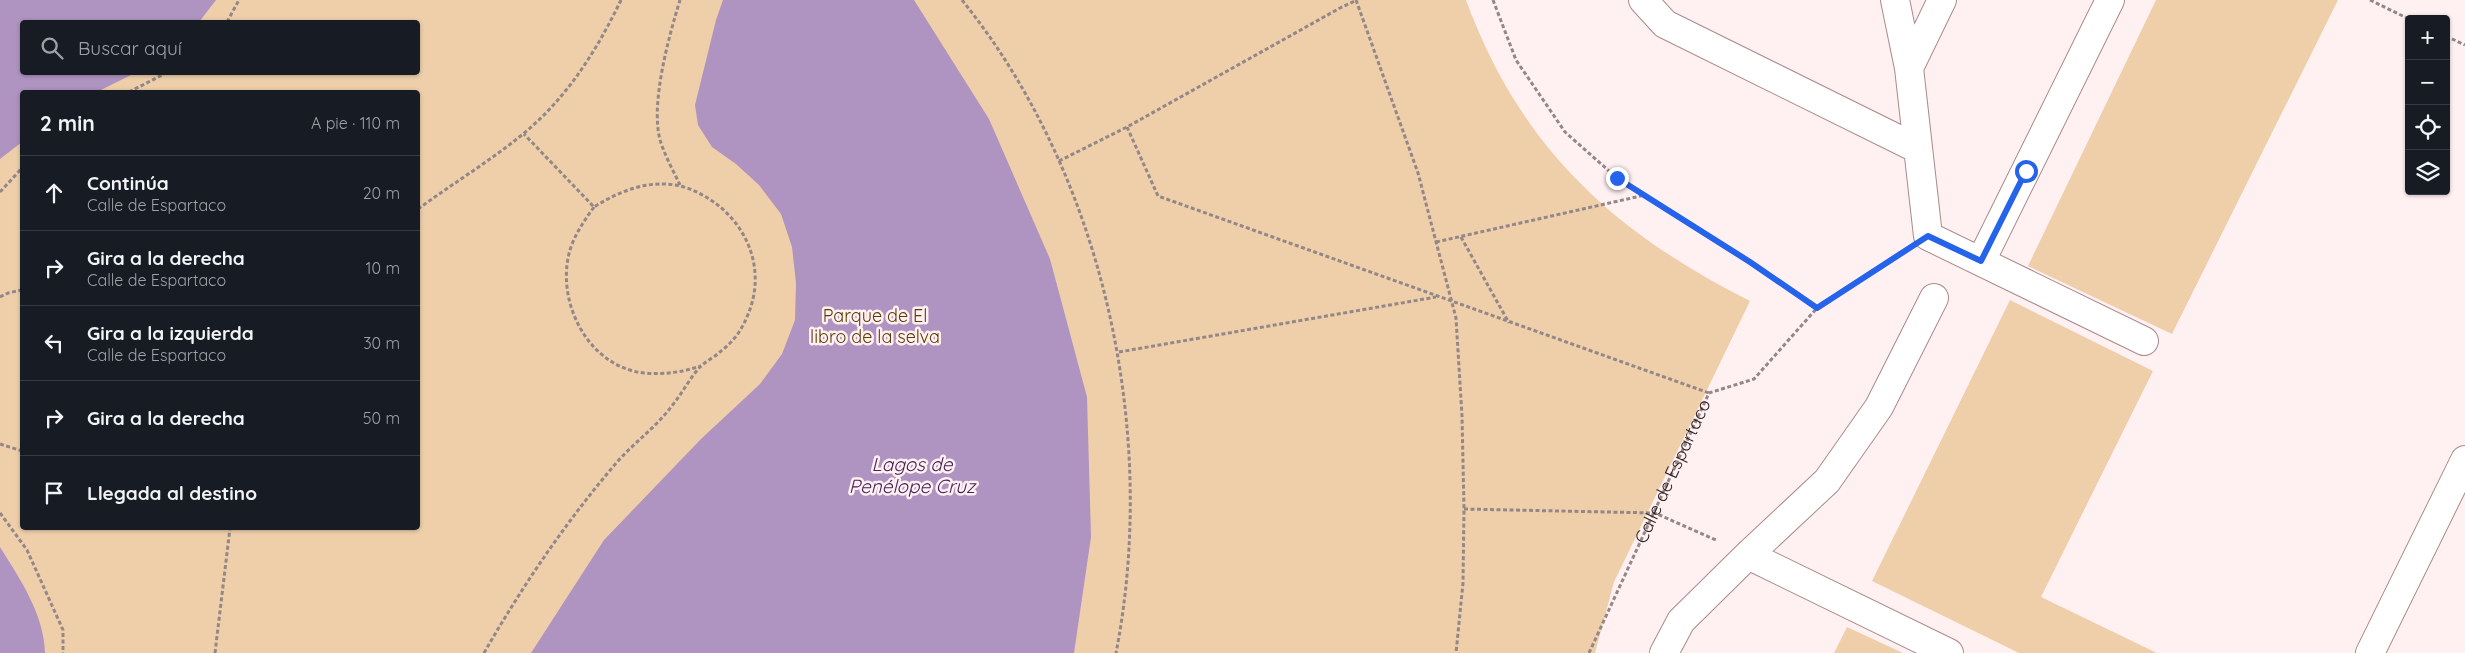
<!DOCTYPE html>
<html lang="es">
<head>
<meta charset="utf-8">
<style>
	:root { --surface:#171b24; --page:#242831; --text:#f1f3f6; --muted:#9ea1a6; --line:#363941 }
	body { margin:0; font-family:Quicksand,sans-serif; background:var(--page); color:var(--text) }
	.controls { position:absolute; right:15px; top:15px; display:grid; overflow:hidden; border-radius:5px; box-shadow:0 1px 4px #0004 }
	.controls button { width:45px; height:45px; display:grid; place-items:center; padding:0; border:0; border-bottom:1px solid var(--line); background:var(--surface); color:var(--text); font:25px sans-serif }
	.stop { position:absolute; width:15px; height:15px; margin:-11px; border:4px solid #2563eb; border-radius:50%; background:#fff }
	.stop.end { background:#2563eb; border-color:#fff; box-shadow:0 1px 5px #0008 }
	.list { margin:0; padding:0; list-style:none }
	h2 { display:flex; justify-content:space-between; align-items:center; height:65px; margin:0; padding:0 20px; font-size:21px }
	h2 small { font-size:16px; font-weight:400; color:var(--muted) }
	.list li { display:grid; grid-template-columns:32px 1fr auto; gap:15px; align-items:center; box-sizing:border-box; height:75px; padding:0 20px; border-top:1px solid var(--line) }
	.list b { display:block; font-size:19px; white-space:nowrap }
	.list p { margin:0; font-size:16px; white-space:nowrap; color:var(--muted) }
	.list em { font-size:16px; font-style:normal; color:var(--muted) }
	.icon { flex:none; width:28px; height:28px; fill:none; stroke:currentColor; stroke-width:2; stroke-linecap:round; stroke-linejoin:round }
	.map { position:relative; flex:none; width:2465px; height:653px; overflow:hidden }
	.search { position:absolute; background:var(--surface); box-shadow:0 1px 4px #0004; left:20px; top:20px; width:400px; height:55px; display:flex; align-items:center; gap:12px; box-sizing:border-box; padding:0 18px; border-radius:5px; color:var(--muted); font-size:19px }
	.panel { position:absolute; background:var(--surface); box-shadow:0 1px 4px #0004; left:20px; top:90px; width:400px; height:440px; border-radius:5px }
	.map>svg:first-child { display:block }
	.green { fill:#eecfaa; fill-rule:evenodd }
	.water { fill:#af93c0 }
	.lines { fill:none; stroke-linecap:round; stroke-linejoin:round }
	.minor-casing { stroke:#aa8a8d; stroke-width:30 }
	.path { stroke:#948788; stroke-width:3; stroke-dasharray:4 2.5; stroke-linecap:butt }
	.minor { stroke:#fff; stroke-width:28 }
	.route { stroke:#2563eb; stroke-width:6 }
	.labels { text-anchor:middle; stroke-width:5; stroke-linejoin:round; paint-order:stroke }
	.park-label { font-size:18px; fill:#5d3a02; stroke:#fff0f1 }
	.street-label { font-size:18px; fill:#2d2122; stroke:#fff0f1 }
	.water-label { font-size:19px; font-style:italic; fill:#462159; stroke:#fff0f1 }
</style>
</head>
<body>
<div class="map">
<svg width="2465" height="653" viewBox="0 0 2465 653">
	<rect width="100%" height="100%" fill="#fff0f1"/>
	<!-- green -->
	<path class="green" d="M0 0H1466C1520 147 1613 232 1750 301L1614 582 1595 653H0ZM22 22H418V72H22ZM22 92H418V528H22Z
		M2156 0H2338L2172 334 2028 266Z
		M2010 300 2153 371 2041 597 2157 653H2019L1872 581Z
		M1847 627 1903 653H1834Z"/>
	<!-- water -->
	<path class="water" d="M0 0H216L199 22H22V72L135 73 97 92H22V142L0 159Z
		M723 0H914L989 119 1050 259 1087 397 1091 537 1074 653H531L604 540 701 439 760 384 782 354 795 320 796 283 792 247 781 214 759 185 736 164 712 147 698 125 695 105 716 20Z
		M0 547C20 579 44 614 45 653H0Z"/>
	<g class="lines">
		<defs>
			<path id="minor" d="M1643 0 1665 24 1918 149
				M1895 0 1909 68 1928 236 2144 341
				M1909 68 1942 0
				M1981 261 2110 0
				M1748 555 1949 653
				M1664 653 1681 621 1748 555 1827 481 1879 407 1934 298
				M2370 653 2465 460"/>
		</defs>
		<!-- minor casing -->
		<use href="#minor" class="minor-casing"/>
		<!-- path -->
		<g class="path">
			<path d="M962 0C1104 176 1159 432 1116 653"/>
			<path d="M1356 0 1418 173 1456 318 1462 416 1464 509 1463 583 1456 653"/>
			<path d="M1493 0 1516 60 1565 132 1617 178 1750 262 1817 308"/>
			<path d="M2370 0 2409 19"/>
			<path d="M227 22 239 0"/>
			<path d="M2446 36 2465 45"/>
			<path d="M129 92 168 72"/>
			<path d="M1127 127 1158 196 1709 393"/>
			<path d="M1059 161 1127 127 1340 8 1357 0"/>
			<path d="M680 185C674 172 666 158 661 143 649 107 669 36 680 0"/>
			<path d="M0 192 22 168"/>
			<path d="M594 207C584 221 575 234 570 250 555 301 588 367 644 373 664 375 682 372 701 366"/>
			<path d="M418 209C452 184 490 161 523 134 567 98 597 50 621 0"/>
			<path d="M1461 237 1509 323"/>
			<path d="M1436 242 1645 195"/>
			<path d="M0 297 8 293 22 290"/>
			<path d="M1119 352 1436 297"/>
			<path d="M0 444 22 451"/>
			<path d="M1464 509 1655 513 1718 541"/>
			<path d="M0 513 27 550 63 630V653"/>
			<path d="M215 653 230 528"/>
			<path d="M484 653C523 585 567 520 618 461 635 442 656 427 671 407 682 394 689 379 700 367 706 361 715 357 721 351 732 343 741 331 746 319 772 264 740 207 687 188 654 177 621 190 594 207L524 134"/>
			<path id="s1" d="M1589 653 1709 393 1754 379 1817 308 1902 253"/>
		</g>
		<!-- minor -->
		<use href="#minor" class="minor"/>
	</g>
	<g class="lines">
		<!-- route -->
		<path class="route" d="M1617 178 1750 262 1817 308 1928 236 1981 261 2026 171"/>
	</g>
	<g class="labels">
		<!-- park labels -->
		<g class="park-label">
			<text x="875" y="322">Parque de El<tspan x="875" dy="21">libro de la selva</tspan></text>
		</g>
		<!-- street labels -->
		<g class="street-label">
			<text dy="6" stroke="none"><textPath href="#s1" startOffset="200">Calle de Espartaco</textPath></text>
		</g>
		<!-- water labels -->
		<g class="water-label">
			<text x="912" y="471">Lagos de<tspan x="912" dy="22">Penélope Cruz</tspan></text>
		</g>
	</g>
</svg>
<div class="controls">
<button>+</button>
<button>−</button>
<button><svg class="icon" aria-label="locate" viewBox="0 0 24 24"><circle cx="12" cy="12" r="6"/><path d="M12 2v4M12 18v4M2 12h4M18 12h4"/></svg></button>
<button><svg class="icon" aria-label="layers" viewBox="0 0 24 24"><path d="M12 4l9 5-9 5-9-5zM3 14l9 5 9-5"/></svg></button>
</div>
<div class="stop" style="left:2026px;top:171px"></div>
<div class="stop end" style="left:1617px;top:178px"></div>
<div class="search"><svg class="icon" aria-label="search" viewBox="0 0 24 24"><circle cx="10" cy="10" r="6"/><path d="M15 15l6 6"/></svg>Buscar aquí</div>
<section class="panel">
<h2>2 min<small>A pie · 110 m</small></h2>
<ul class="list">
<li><svg class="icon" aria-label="ahead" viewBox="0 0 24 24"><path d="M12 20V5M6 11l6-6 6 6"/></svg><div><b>Continúa</b><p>Calle de Espartaco</p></div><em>20 m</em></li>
<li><svg class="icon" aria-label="right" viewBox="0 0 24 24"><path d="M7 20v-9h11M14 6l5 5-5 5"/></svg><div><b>Gira a la derecha</b><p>Calle de Espartaco</p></div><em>10 m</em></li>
<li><svg class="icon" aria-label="left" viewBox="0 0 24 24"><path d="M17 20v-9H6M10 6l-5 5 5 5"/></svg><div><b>Gira a la izquierda</b><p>Calle de Espartaco</p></div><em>30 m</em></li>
<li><svg class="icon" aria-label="right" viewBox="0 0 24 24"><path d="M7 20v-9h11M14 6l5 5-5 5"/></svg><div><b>Gira a la derecha</b></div><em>50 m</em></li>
<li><svg class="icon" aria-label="arrive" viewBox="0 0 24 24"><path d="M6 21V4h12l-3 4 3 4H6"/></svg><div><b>Llegada al destino</b></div></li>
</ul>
</section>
</div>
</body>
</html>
